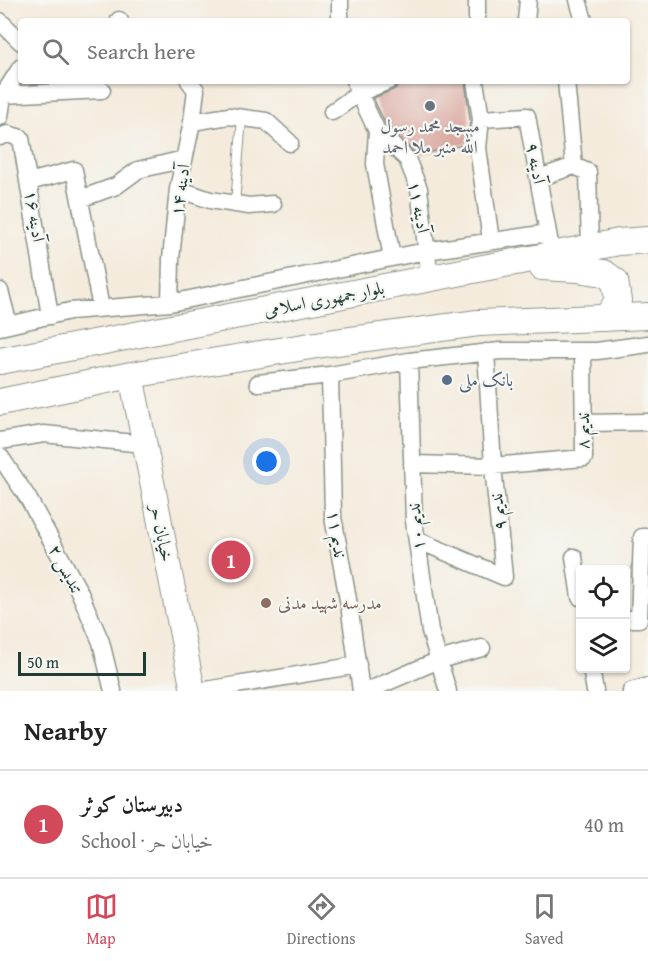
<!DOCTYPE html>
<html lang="en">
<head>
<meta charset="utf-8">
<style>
	:root { --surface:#fff; --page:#f6f6f6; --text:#222; --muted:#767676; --line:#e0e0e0; --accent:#d1495b }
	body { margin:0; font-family:"Gentium Book Plus",Amiri,serif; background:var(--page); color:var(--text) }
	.controls { position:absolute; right:18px; bottom:18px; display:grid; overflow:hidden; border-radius:6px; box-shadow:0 2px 4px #0004 }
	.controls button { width:54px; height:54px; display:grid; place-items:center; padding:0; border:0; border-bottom:2px solid var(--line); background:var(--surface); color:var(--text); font:30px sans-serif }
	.scale { position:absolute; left:18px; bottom:15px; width:128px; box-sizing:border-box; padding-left:6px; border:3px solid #1f3d34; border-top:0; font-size:16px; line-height:21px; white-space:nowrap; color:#1f3d34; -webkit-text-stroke:4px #f6f6f2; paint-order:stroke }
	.you { position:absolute; left:267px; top:462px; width:21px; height:21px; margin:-15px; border:4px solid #fff; border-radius:50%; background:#1a73e8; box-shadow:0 0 0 9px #1a73e833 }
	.badge { display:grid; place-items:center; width:39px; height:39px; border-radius:50%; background:var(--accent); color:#fff; font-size:20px; font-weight:700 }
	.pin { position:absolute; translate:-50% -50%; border:3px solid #fff; box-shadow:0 2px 6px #0006 }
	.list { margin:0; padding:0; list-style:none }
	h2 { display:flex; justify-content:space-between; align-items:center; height:78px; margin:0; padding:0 24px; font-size:26px }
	h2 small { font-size:20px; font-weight:400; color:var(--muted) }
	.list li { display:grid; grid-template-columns:39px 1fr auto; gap:18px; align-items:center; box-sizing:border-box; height:108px; padding:0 24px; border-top:2px solid var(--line) }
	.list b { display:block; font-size:22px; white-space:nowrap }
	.list p { margin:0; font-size:20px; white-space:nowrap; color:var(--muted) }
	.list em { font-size:20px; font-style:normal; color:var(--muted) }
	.icon { flex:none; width:33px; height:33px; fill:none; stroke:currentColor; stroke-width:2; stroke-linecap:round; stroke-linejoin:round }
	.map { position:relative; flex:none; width:648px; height:691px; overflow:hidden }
	.search { position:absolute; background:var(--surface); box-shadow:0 2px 4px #0004; left:18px; right:18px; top:18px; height:66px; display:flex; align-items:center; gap:15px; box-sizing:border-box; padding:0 21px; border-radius:6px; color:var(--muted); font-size:22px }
	.sheet { height:186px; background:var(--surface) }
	nav { display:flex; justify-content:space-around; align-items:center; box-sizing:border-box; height:84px; border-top:2px solid var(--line); background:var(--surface); font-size:16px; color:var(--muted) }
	nav a { display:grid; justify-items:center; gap:3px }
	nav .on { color:var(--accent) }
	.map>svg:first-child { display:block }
	.building { fill:#d9a79f }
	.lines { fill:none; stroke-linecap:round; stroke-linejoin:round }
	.lane-casing { stroke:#8a9488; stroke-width:10 }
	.street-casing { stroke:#8a9488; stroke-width:19 }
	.secondary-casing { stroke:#8a9488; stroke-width:26 }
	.primary-casing { stroke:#8a9488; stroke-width:28 }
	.lane { stroke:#fff; stroke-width:8 }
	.street { stroke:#fff; stroke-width:16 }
	.secondary { stroke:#fff; stroke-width:24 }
	.primary { stroke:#fff; stroke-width:26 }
	.worship-dot { fill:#6b7280; stroke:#f6f6f2; stroke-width:2 }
	.service-dot { fill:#5c6f8a; stroke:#f6f6f2; stroke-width:2 }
	.education-dot { fill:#8d6e63; stroke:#f6f6f2; stroke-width:2 }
	.labels { text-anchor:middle; stroke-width:4.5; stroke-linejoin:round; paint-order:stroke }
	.worship-label { font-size:18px; fill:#5b616d; stroke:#f6f6f2 }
	.street-label { font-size:18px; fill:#1f3d34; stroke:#f6f6f2 }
	.service-label { font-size:18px; fill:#4e5e75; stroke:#f6f6f2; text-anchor:start }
	.education-label { font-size:18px; fill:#785e54; stroke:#f6f6f2; text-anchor:start }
</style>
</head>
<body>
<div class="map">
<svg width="648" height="691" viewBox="0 0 648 691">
	<rect width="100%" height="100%" fill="#f6f6f2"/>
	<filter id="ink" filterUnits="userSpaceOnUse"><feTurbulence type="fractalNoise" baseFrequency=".0167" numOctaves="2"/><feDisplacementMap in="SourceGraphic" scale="12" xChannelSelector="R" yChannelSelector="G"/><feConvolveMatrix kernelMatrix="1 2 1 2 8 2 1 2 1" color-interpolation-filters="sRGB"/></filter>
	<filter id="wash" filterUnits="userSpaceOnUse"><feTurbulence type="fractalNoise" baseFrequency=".008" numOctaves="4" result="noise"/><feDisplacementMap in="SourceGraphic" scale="24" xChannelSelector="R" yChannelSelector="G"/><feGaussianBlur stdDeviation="1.35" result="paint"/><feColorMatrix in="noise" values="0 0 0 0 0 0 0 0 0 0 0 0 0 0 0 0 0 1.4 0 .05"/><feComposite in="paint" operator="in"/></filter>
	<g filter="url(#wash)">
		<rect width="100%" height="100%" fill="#f4ebdc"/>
		<g id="blocks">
			<!-- building -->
			<path class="building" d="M402 81H465L470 119 468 144 417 155 386 125 373 98 393 90 397 87 398 83Z"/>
		</g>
	</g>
	<g filter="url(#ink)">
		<use href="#blocks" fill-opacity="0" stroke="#8a9488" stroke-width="1.5"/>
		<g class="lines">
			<defs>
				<path id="lane" d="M235 204 242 118"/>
				<path id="street" d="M340 0V21
					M477 0V21
					M578 0 584 21
					M119 20 120 21
					M0 21 21 42
					M526 21 528 0
					M355 81 359 93 377 131 407 159 419 189 430 279
					M475 81 481 119 478 148 491 241
					M566 81 574 166 588 172 590 248
					M3 95 102 90
					M332 112 359 93 388 81
					M0 117 3 95 21 67
					M481 119 527 116 550 244
					M192 122 229 116 266 121 290 143
					M377 131 375 164 392 258
					M0 137 7 134 21 138 50 316
					M539 178 574 166
					M29 182 74 170 101 308
					M178 189 210 200 249 206 273 204
					M80 199 116 186 138 170 184 159
					M0 291 9 325
					M170 303 171 259 178 189 192 122 196 90 189 81
					M0 327 70 311 170 303 426 251 548 233
					M409 361 414 521 430 631 448 691
					M330 375 333 517 349 605 361 691
					M258 383 330 375 409 361 500 351H597L648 344
					M584 423 648 422
					M0 441 44 434 144 444
					M0 456 28 498 79 591 101 642 113 691
					M412 464 493 466 584 458 583 351
					M417 540 504 577 493 466 486 352
					M574 557 580 597
					M626 619H639L642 537H648
					M591 668 595 691
					M200 691 358 665
					M367 691 439 660 482 648
					M631 691 648 686"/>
				<path id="secondary" d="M131 375 193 691"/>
				<path id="primary" d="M542 267 577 269 604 273 615 281 618 301 606 318
					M0 361 619 242 648 240
					M0 402 131 375 329 343 478 323 648 316"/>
			</defs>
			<!-- lane casing -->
			<use href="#lane" class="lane-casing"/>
			<!-- street casing -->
			<use href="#street" class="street-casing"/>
			<!-- secondary casing -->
			<use href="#secondary" class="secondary-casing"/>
			<!-- primary casing -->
			<use href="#primary" class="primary-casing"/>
			<!-- lane -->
			<use href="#lane" class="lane"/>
			<!-- street -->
			<use href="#street" class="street"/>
			<!-- secondary -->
			<use href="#secondary" class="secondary"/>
			<!-- primary -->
			<use href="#primary" class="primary"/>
		</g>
	</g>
	<!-- markers -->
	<circle class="worship-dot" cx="430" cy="106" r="6"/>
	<circle class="service-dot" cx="447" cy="380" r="6"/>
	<circle class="education-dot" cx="266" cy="603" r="6"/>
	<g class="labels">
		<!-- worship labels -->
		<g class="worship-label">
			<text x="430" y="132">مسجد محمد رسول<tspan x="430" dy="21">الله منبر ملا احمد</tspan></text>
		</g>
		<!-- street labels -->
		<g class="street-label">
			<text transform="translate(536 163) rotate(79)" y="6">آدینه ۹</text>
			<text transform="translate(180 190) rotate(-82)" y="6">آدینه ۱۴</text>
			<text transform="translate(419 207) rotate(79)" y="6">آدینه ۱۱</text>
			<text transform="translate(35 216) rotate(81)" y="6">آدینه ۱۶</text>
			<text transform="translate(324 299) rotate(-11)" y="6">بلوار جمهوری اسلامی</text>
			<text transform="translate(583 431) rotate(-89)" y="6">ندیم ۸</text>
			<text transform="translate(498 512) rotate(-96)" y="6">ندیم ۹</text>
			<text transform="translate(416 527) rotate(-96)" y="6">ندیم ۱۰</text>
			<text transform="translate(162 533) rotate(79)" y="6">خیابان حر</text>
			<text transform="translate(337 534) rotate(82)" y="6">ندیم ۱۱</text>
			<text transform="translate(66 569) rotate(62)" y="6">تندیس ۲</text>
		</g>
		<!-- service labels -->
		<g class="service-label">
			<text x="459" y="386">بانک ملی</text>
		</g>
		<!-- education labels -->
		<g class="education-label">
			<text x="278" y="609">مدرسه شهید مدنی</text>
		</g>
	</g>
</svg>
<div class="controls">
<button><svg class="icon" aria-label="locate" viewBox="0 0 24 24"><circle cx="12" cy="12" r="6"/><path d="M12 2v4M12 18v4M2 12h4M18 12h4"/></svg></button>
<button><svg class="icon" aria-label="layers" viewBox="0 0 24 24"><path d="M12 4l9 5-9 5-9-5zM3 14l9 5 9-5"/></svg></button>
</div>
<div class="scale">50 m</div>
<div class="you"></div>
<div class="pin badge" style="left:231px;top:560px">1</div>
<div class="search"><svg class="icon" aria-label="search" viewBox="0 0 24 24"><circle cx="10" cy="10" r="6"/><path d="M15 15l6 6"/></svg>Search here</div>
</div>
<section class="sheet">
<h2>Nearby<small></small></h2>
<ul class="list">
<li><span class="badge">1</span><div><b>دبیرستان کوثر</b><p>School · خیابان حر</p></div><em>40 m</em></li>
</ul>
</section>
<nav>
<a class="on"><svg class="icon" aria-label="map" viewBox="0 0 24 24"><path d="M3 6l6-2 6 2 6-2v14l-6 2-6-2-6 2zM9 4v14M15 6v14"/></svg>Map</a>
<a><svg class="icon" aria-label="directions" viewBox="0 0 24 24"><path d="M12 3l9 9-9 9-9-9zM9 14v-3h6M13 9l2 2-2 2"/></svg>Directions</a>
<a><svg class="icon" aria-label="saved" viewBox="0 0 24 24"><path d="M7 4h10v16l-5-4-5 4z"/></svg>Saved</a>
</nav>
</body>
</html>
